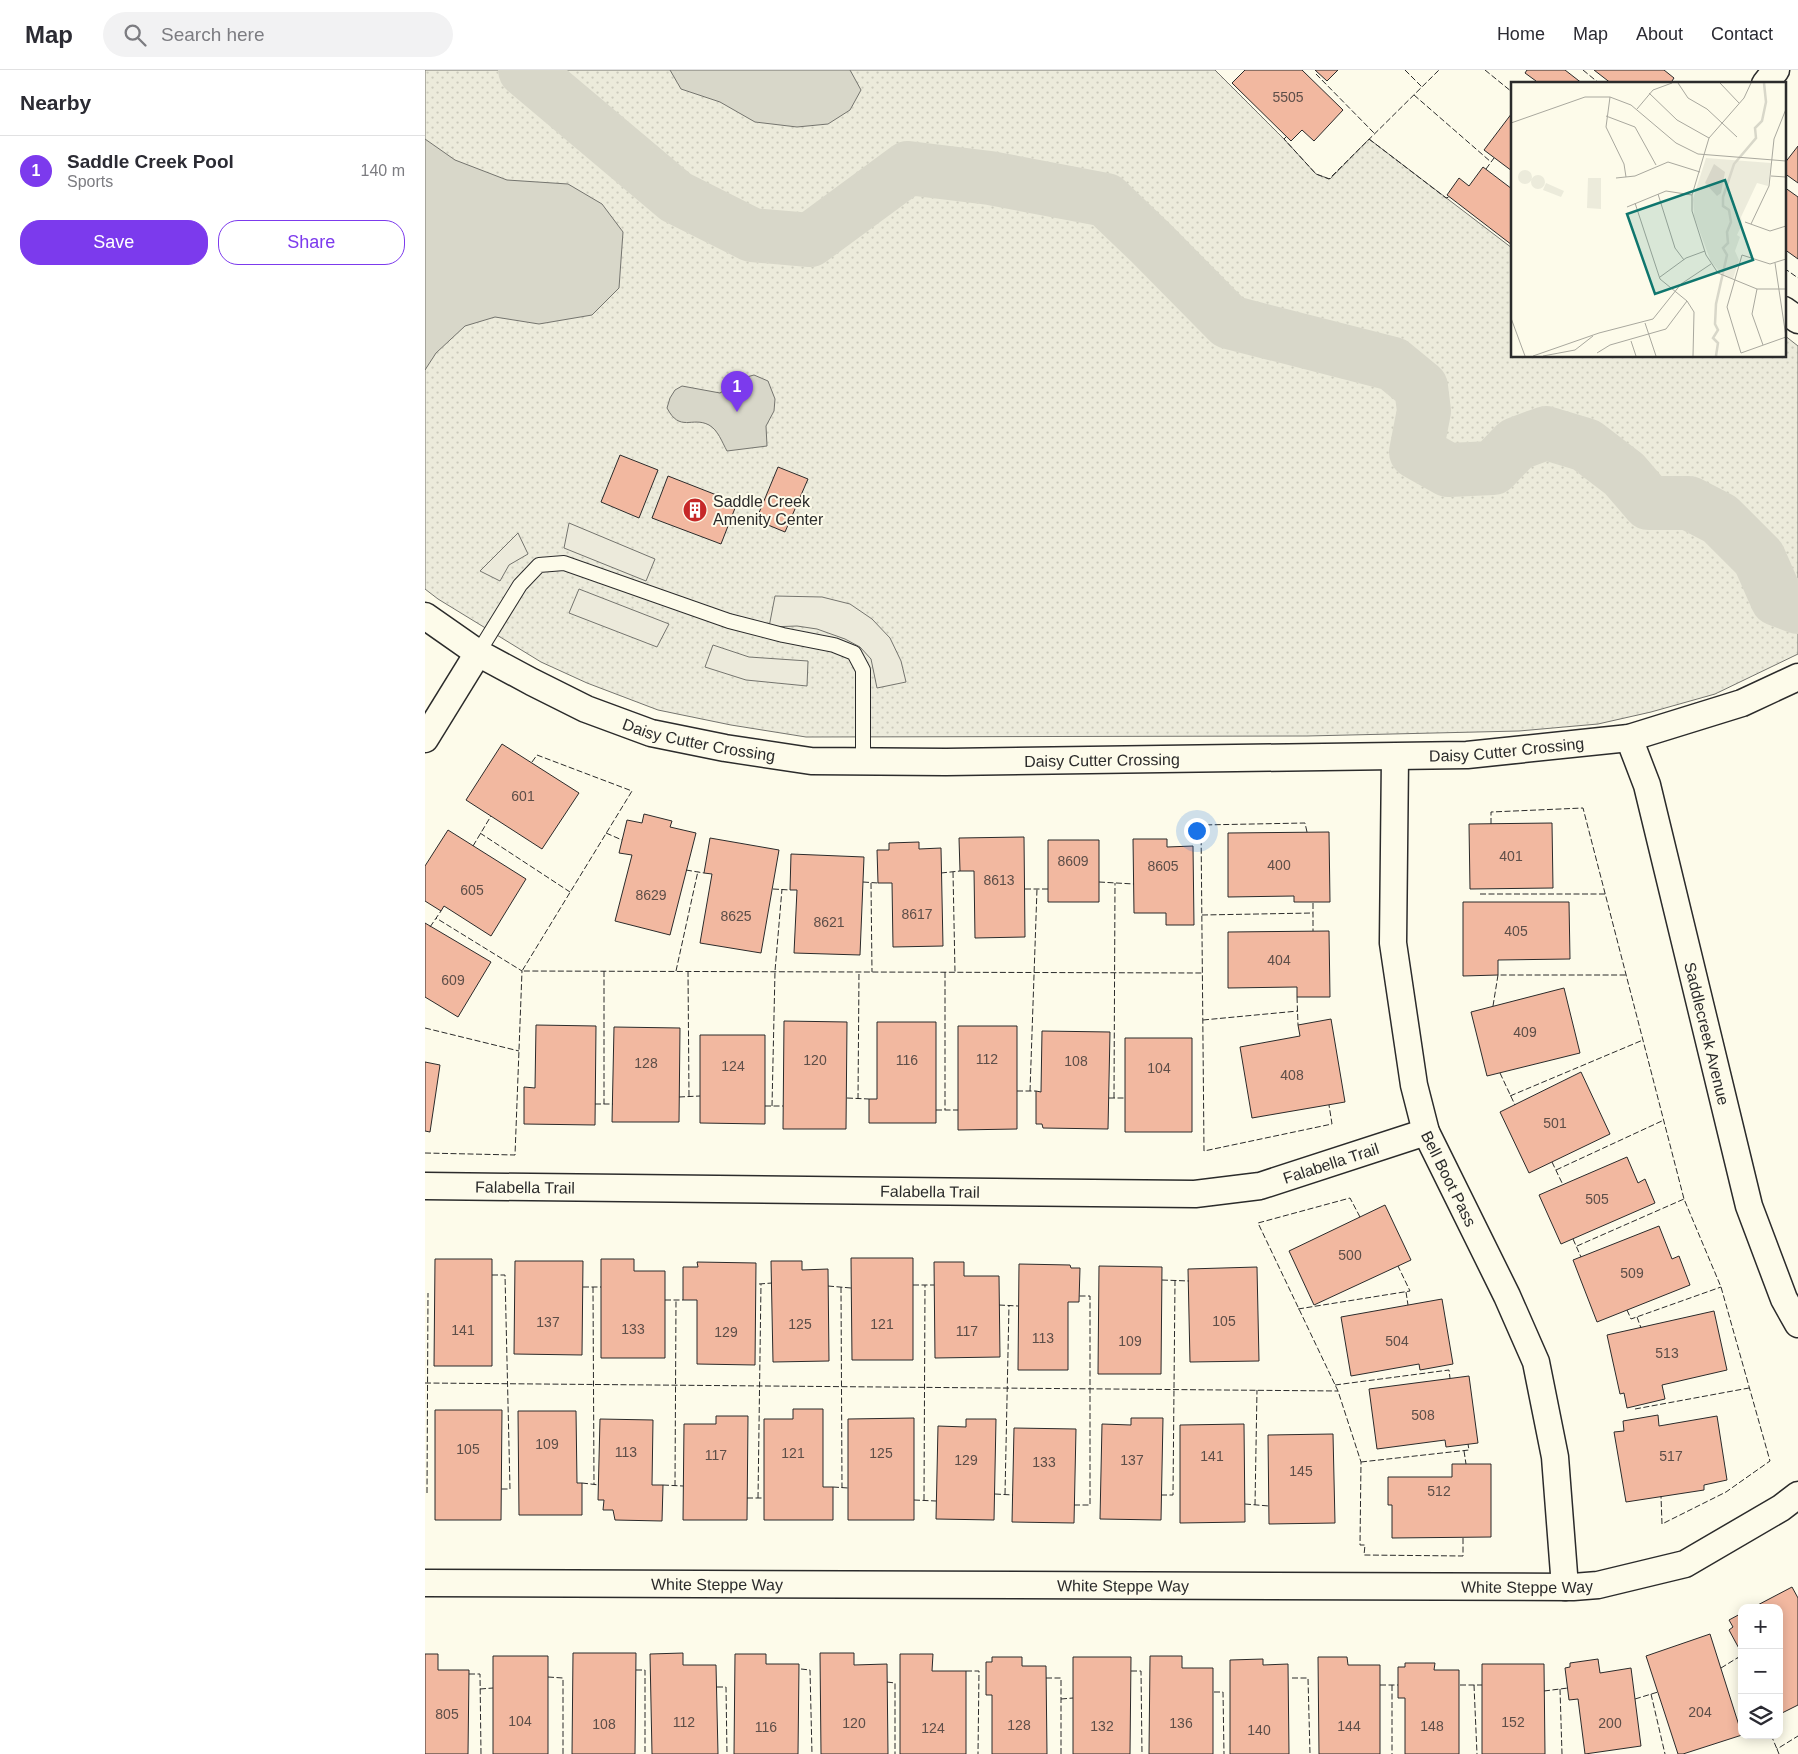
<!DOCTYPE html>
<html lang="en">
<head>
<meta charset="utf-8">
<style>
	:root { --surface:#fff; --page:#f2f2f3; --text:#2b2b33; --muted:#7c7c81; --line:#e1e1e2; --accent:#7c3aed }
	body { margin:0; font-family:Arial,sans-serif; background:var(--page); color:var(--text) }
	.controls { position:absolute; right:15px; bottom:15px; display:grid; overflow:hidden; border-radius:10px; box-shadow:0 2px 12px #0003 }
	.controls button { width:45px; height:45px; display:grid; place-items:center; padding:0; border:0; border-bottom:1px solid var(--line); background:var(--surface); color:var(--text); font:25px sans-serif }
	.you { position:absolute; left:771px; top:760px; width:18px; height:18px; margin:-12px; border:4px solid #fff; border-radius:50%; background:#1a73e8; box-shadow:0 0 0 8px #1a73e833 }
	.badge { display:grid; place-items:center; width:32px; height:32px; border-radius:50%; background:var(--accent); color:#fff; font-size:16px; font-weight:700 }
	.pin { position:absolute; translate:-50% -41px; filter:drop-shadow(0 1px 2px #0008) }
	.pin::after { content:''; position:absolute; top:26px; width:18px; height:15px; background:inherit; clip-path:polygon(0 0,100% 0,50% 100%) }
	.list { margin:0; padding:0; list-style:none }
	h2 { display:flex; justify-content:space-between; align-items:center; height:65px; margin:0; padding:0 20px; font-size:21px }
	h2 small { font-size:16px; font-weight:400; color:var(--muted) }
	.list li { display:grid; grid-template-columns:32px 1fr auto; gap:15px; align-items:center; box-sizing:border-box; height:70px; padding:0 20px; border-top:1px solid var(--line) }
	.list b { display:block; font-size:19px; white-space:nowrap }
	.list p { margin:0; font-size:16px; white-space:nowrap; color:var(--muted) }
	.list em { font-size:16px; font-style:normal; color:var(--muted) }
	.actions { display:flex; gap:10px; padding:15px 20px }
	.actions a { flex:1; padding:11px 0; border:1px solid var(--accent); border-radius:20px; text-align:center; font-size:18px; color:var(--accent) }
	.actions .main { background:var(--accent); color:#fff }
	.icon { flex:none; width:28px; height:28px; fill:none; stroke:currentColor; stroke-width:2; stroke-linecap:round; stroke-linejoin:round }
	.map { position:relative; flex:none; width:1373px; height:1684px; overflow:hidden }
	header { display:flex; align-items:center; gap:30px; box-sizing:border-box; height:70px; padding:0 25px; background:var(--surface); border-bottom:1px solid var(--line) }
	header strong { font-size:24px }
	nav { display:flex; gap:28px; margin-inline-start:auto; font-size:18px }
	.search { width:350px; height:45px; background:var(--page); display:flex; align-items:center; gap:12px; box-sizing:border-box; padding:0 18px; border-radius:28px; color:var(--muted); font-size:19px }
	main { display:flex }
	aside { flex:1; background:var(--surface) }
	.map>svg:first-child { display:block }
	.park { fill:url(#park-dots); stroke:#74746e }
	.parking { fill:#eceadb; stroke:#74746e }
	.water { fill:#d8d7c9; stroke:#74746e }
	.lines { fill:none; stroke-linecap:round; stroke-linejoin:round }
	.river { stroke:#d8d7c9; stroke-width:54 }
	.building { fill:#f2b8a0; stroke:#2b2b2b }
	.service-casing { stroke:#2b2b2b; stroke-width:16 }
	.minor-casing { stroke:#2b2b2b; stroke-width:29 }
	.service { stroke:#fdfbea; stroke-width:14 }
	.minor { stroke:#fdfbea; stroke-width:26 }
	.fence { stroke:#2b2b2b; stroke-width:1; stroke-dasharray:6 2.5; stroke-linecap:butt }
	.labels { text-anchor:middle; stroke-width:4; stroke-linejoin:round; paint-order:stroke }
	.number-label { font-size:14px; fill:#5d4e48 }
	.poi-label { font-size:16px; fill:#2b2b2b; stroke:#fdfbea; text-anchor:start }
	.street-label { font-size:16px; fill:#2b2b2b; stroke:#fdfbea }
	.inset-river { fill:none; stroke:#d8d7c9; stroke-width:2.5 }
	.inset-road { fill:none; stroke:#a9a89e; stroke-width:1 }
	.view { fill:#0f766e; fill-opacity:0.15; stroke:#0f766e; stroke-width:2.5 }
	.inset-edge { fill:none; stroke:#2b2b2b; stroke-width:2.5 }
</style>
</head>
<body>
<header>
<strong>Map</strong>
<div class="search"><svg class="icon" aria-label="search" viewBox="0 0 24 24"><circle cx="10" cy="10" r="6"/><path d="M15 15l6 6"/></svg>Search here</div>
<nav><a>Home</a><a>Map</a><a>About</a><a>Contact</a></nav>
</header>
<main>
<aside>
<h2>Nearby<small></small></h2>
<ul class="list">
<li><span class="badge">1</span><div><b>Saddle Creek Pool</b><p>Sports</p></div><em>140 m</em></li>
</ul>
<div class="actions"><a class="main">Save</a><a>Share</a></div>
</aside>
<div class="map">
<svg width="1373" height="1684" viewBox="0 0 1373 1684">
	<defs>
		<pattern id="park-dots" width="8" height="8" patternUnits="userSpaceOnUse" patternTransform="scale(1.25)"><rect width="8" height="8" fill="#ecebdb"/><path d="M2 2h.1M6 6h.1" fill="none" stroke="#cbcabc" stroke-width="1.8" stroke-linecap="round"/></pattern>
	</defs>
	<rect width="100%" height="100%" fill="#fdfbea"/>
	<!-- park -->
	<path class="park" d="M0 0H790L859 69 891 104 905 109 944 69 1087 178V286H1359V265L1373 276V584L1290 624 1226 642 1173 654 1094 661 882 666 381 667 306 655 233 640 162 613 116 592 13 529 0 519Z"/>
	<!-- parking -->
	<path class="parking" d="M144 453 230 489 221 511 139 478Z
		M93 463 103 484 84 495 75 511 55 501Z
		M154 519 244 554 232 577 144 543Z
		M350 526 397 527 425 534 447 549 465 568 476 591 481 612 452 618 446 589 435 577 420 569 392 559 372 556 344 557Z
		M288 575 324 587 383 591 382 616 321 610 280 597Z"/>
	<!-- water -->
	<path class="water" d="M245 0H425L436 20 425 40 403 54 372 57 330 52 295 32 256 19Z
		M0 69 30 90 82 110 143 114 177 134 198 162 194 218 167 245 114 254 70 247 40 256 11 283 0 300Z
		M329 305 343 311 350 329 349 341 341 356 342 376 302 381C297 372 293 360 284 355 267 346 255 363 242 338L245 328 250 320 257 316 295 323 318 308Z"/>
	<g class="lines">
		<!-- river -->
		<path class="river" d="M100 0 251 127 327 165 385 170 483 98 565 108 681 130 726 173 804 252 968 294 996 317 999 341 991 382 1023 400 1068 398 1091 374 1121 363 1161 375 1199 404 1224 433H1264L1295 449 1334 488 1352 529 1373 537"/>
	</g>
	<!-- building -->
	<path class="building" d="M820 0H877L918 40 889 71 877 60 866 71 807 13Z
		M890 0H913L902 11Z
		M1102 0H1140L1158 14H1109L1111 11 1100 3Z
		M1169 0H1239L1249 8 1245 14H1187Z
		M1087 43V101L1059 80Z
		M1373 76V113L1359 103V94Z
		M1058 97 1087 119V175L1022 125 1034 108 1044 116Z
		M1359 117 1373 127V189L1359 179Z
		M195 385 233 400 214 448 176 432Z
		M353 397 383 409 360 462 331 450Z
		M243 406 312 433 296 474 227 448Z
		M77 674 154 723 117 779 41 730Z
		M219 744 247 751 245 757 271 763 245 865 190 851 207 785 194 783 202 750 217 753Z
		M1127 753 1128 818 1045 819 1044 754Z
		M23 760 101 809 66 866 19 836 16 841 0 831V796Z
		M904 762 905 832H869V826L803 827V763Z
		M599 767 600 867 550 868 549 801H535L534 768Z
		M285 768 354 780 336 883 275 873 287 804 279 803Z
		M708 769H742V777L768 776 769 855H741V843H709Z
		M623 770H674V832H623Z
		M494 772V779L516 778 518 876 468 877 467 813H453L452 780H464V773Z
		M366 784 439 787 435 885 369 883 372 820H365Z
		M1038 832H1144L1145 889 1073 890V905L1038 906Z
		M0 853 66 892 33 947 0 927Z
		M904 861 905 927H872V917L803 918V862Z
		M1139 918 1155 983 1062 1006 1046 942Z
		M906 949 920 1032 827 1048 815 977 875 966 873 955Z
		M359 951 422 952 421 1059H358Z
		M452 952H511V1053H444V1029H452Z
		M111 955 171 956 170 1055 99 1054V1017L110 1018Z
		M533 956H592V1059L533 1060Z
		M189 957 255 958 254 1052H187Z
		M617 961 685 962 683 1059 618 1058 617 1054H611V1021L616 1022Z
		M275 965H340V1054L275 1053Z
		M700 968H767V1062H700Z
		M0 992 15 995 5 1062 0 1061Z
		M1156 1002 1185 1064 1104 1103 1075 1042Z
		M1202 1087 1213 1113 1220 1109 1230 1133 1136 1174 1114 1125Z
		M960 1135 986 1190 889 1235 864 1181Z
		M1234 1156 1247 1189 1254 1186 1265 1215 1172 1252 1148 1190Z
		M426 1188H488V1290H427Z
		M10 1189H67V1296H9Z
		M176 1189H209V1201H240V1288H176Z
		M90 1191H158L157 1285 89 1284Z
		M346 1191H377V1200L403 1199 404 1291 348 1292Z
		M272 1192 331 1193 330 1295 272 1294V1230H258V1197H273Z
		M509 1192H539V1206H574L575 1287 510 1288Z
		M594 1194 645 1195 646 1198H655L654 1232H643V1300H593Z
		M674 1196 737 1197 736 1304H673Z
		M832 1197 834 1291 765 1292 763 1199Z
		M1017 1229 1028 1294 995 1300 994 1294 926 1306 916 1247Z
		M1289 1241 1302 1300 1237 1315 1240 1329 1202 1338 1199 1323 1195 1324 1182 1265Z
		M1044 1306 1053 1373 1021 1377 1020 1370 952 1379 944 1319Z
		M368 1339H398V1417H408V1450H339V1349H368Z
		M10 1340H77L76 1450H10Z
		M93 1341H151L152 1413H157V1445H94Z
		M1233 1345 1234 1356 1292 1346 1302 1410 1279 1415V1420L1201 1432 1189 1362 1199 1361 1198 1351Z
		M291 1346H323L322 1450H258L259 1354H291Z
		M489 1348V1450H423V1349Z
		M706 1348H738L736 1450 675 1449 677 1354 706 1355Z
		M175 1349 228 1350 227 1415H238L237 1451 190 1450 188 1440H178L179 1430H173Z
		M541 1349H571L569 1450 511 1449 513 1356 541 1357Z
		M819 1354 820 1452 755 1453V1355Z
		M589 1358 651 1359 649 1453 587 1452Z
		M908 1364 910 1453 844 1454 843 1365Z
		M1027 1394H1066V1467L967 1468V1435H963V1407H1027Z
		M1367 1517 1373 1528V1635L1355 1644 1354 1538H1327Z
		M1317 1543V1584L1304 1560 1308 1557 1304 1550Z
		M1285 1564 1317 1665 1258 1684H1253L1221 1586Z
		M148 1583H211L210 1684H147Z
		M258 1583V1595H291L293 1684H227L225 1584Z
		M395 1583H429V1595L462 1594 463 1684H396Z
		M0 1584H13V1600H44L43 1684H0Z
		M310 1584H341V1594H374L373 1684H309Z
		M475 1584H508L507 1601H541V1684H475Z
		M68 1586H123V1684H68Z
		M725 1586H757V1598H788V1684H724Z
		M567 1587H597V1596H621L622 1684H567V1625H561V1592H567Z
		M648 1587H706L705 1684H648Z
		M893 1587H922L923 1595H955V1684H894Z
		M838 1589V1595L863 1594 864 1684H805V1590Z
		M1173 1589 1175 1603 1206 1598 1216 1676 1160 1684 1153 1629 1144 1630 1140 1598 1145 1597V1593Z
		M980 1593H1010L1009 1600H1034V1684H980V1628H973V1597H980Z
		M1057 1594H1119L1120 1684H1057Z"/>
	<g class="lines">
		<defs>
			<path id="service" d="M53 583 95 515 114 495 139 493 304 551 358 565 409 575 429 583 438 600V692"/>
			<g id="minor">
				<path d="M1340 14 1351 0"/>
				<path d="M1359 240 1373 250"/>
				<path id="s1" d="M0 546 53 583 107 612 161 639 226 663 300 678 386 691 521 692 1042 685 1204 668 1317 633 1373 607"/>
				<path id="s2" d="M1204 668 1222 715 1324 1136 1359 1229 1373 1254"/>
				<path d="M0 669 53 583"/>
				<path id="s3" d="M970 687 968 873 989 1015 1001 1062 1082 1226 1111 1292 1130 1387 1140 1517"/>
				<path id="s4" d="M0 1116 770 1124 835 1116 1001 1062"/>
				<path id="s5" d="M0 1513 1148 1517 1173 1515 1260 1494 1356 1438 1373 1425"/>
			</g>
		</defs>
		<!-- service casing -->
		<use href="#service" class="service-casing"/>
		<!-- minor casing -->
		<use href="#minor" class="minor-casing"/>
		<!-- service -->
		<use href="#service" class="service"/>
		<!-- minor -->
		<use href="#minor" class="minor"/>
		<!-- fence -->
		<path class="fence" d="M980 0 997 17
			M1060 0 1087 22
			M1158 0 1175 14
			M891 4 950 64
			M989 25 1066 92
			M861 67 859 69 891 104 904 109 1014 0
			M944 69 1021 128 1024 127
			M1061 99 1069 88
			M1359 198 1373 208
			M107 692 112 685 207 721 97 901 777 903
			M1066 754V742L1158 738 1259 1129 1296 1217 1345 1391 1301 1422 1237 1454 1236 1426
			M882 762 880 753 776 755 779 1081 907 1054 904 1035
			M55 763 145 822
			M181 763 197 770
			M48 776 66 746
			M261 800 279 803
			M528 802 530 902
			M516 803 535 801
			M438 812 453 813
			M674 812 709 814
			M446 813 447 902
			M348 819 365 820
			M600 819H623
			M1055 824H1181
			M888 833V861
			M777 845 888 843
			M5 857 16 841
			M179 901V1034
			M251 901 273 801
			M263 901 264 1027
			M520 902V1040
			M872 927 873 955
			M1068 936 1073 905H1202
			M778 950 873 941
			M0 958 94 981
			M1075 1003 1090 1035
			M592 1021H611
			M605 1021 612 819
			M1085 1026 1218 970
			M254 1027 275 1026
			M422 1028 444 1029
			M684 1028H701
			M689 1028 690 813
			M433 1029 434 902
			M170 1034H188
			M340 1036H358
			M347 1036 350 901 357 819
			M511 1040H533
			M0 1083 90 1085 97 901 11 848
			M1127 1092 1138 1115
			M1131 1100 1239 1050
			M935 1147 925 1128 833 1153 913 1321 936 1392 935 1475H940L939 1485 1038 1486V1467
			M1148 1169 1156 1187
			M1152 1176 1259 1129
			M67 1205H80L85 1419H76
			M737 1210 764 1211
			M334 1214 347 1213
			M488 1215H509
			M403 1216 426 1218
			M158 1217H176
			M168 1217 169 1414
			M416 1217 417 1418
			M981 1222 983 1235
			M240 1230H258
			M574 1235 593 1236
			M873 1239 985 1221 973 1196
			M1202 1240 1206 1249 1296 1217
			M1212 1247 1216 1258
			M0 1313 913 1321
			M910 1315 1024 1300 1025 1308
			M1210 1339 1324 1318
			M1039 1381 1041 1394
			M936 1392 1044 1380 1043 1374
			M157 1413 174 1415
			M238 1415 258 1416
			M250 1416 251 1230
			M408 1417 423 1418
			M2 1423 3 1223
			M570 1424 588 1425
			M580 1424 584 1235
			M736 1425H748L750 1211
			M322 1428H338
			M333 1428 336 1214
			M489 1430 511 1431
			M499 1430 500 1215
			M820 1434 844 1436
			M649 1435H665V1226H654
			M830 1435 832 1320
			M1313 1588 1317 1597
			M1296 1598 1317 1585
			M376 1599 385 1600 387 1684
			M211 1600H220V1684
			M541 1601H554L553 1684
			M706 1601H716L717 1684
			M44 1604H55L56 1684
			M123 1607 138 1608V1684
			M621 1608H636V1684
			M867 1608H883L885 1684
			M462 1612 470 1613V1684
			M955 1615H973
			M967 1615V1684
			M1035 1615H1057
			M1049 1615 1052 1684
			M292 1617H301L302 1684
			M55 1619 68 1618
			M1135 1619 1137 1684
			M1119 1621 1143 1618
			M789 1622H798L799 1684
			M1226 1624 1240 1684
			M636 1629 648 1628
			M1210 1629 1233 1622
			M1346 1665 1352 1679
			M1354 1684 1352 1679 1373 1666"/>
	</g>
	<!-- icons -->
	<defs>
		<symbol id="building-disc" viewBox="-11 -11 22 22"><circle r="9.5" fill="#c62828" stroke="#fdfbea"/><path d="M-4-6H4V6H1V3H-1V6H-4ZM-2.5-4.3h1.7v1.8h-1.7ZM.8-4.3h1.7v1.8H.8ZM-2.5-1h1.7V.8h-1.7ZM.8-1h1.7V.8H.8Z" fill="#fff"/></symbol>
	</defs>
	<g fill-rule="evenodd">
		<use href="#building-disc" x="256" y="426" width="28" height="28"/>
	</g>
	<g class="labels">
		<!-- number labels -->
		<g class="number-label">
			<text x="863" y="32">5505</text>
			<text x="98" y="731">601</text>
			<text x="1086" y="791">401</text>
			<text x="648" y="796">8609</text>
			<text x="854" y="800">400</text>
			<text x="738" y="801">8605</text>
			<text x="574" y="815">8613</text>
			<text x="47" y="825">605</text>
			<text x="226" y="830">8629</text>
			<text x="492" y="849">8617</text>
			<text x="311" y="851">8625</text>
			<text x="404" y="857">8621</text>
			<text x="1091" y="866">405</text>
			<text x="854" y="895">404</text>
			<text x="28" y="915">609</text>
			<text x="1100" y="967">409</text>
			<text x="562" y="994">112</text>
			<text x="390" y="995">120</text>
			<text x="482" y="995">116</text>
			<text x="651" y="996">108</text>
			<text x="221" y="998">128</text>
			<text x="308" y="1001">124</text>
			<text x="734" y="1003">104</text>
			<text x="867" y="1010">408</text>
			<text x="1130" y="1058">501</text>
			<text x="1172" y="1134">505</text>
			<text x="925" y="1190">500</text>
			<text x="1207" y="1208">509</text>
			<text x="799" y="1256">105</text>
			<text x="123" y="1257">137</text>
			<text x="375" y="1259">125</text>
			<text x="457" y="1259">121</text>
			<text x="208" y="1264">133</text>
			<text x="38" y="1265">141</text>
			<text x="542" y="1266">117</text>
			<text x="301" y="1267">129</text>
			<text x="618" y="1273">113</text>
			<text x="705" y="1276">109</text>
			<text x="972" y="1276">504</text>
			<text x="1242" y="1288">513</text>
			<text x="998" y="1350">508</text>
			<text x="122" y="1379">109</text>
			<text x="43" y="1384">105</text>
			<text x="201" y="1387">113</text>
			<text x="368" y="1388">121</text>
			<text x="456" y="1388">125</text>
			<text x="291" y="1390">117</text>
			<text x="787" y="1391">141</text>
			<text x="1246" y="1391">517</text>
			<text x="541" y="1395">129</text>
			<text x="707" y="1395">137</text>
			<text x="619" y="1397">133</text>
			<text x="876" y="1406">145</text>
			<text x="1014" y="1426">512</text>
			<text x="1275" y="1647">204</text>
			<text x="22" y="1649">805</text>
			<text x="95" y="1656">104</text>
			<text x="259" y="1657">112</text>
			<text x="1088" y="1657">152</text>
			<text x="429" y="1658">120</text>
			<text x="756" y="1658">136</text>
			<text x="1185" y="1658">200</text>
			<text x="179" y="1659">108</text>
			<text x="594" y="1660">128</text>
			<text x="677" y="1661">132</text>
			<text x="924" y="1661">144</text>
			<text x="1007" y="1661">148</text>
			<text x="341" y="1662">116</text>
			<text x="508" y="1663">124</text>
			<text x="834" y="1665">140</text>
		</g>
		<!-- poi labels -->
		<g class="poi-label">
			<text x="288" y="437">Saddle Creek<tspan x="288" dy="18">Amenity Center</tspan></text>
		</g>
		<!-- street labels -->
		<g class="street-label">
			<text dy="6" stroke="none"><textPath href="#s1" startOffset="304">Daisy Cutter Crossing</textPath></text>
			<text dy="6" stroke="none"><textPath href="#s1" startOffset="1114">Daisy Cutter Crossing</textPath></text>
			<text dy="6" stroke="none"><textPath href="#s1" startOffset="709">Daisy Cutter Crossing</textPath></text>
			<text dy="6" stroke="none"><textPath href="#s2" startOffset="306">Saddlecreek Avenue</textPath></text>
			<text dy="6" stroke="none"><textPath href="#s4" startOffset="910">Falabella Trail</textPath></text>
			<text dy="6" stroke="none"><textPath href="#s3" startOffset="430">Bell Boot Pass</textPath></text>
			<text dy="6" stroke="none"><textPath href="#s4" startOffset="100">Falabella Trail</textPath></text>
			<text dy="6" stroke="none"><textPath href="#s4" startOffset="505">Falabella Trail</textPath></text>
			<text dy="6" stroke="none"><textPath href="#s5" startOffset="292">White Steppe Way</textPath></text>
			<text dy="6" stroke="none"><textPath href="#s5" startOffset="698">White Steppe Way</textPath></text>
			<text dy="6" stroke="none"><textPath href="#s5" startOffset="1102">White Steppe Way</textPath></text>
		</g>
	</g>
	<!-- overview -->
	<g transform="translate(1086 12)">
		<rect width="275" height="275" fill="#fdfbea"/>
		<path d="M195 76 260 81 257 104 246 101 230 135 231 142 226 153 229 155 224 169 228 178 222 197 212 193 200 180 183 134 182 117ZM7 95a7 7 0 1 1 14 0a7 7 0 1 1-14 0ZM20 100a7 7 0 1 1 14 0a7 7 0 1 1-14 0Z" fill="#ecebdb"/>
		<path d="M77 96H90V127L76 126ZM35 101 53 109 50 115 32 108Z" fill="#ecebdb"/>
		<path d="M203 82 214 90 210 111 206 114 194 101Z" fill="#d8d7c9"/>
		<path class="inset-river" d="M205 274 207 261 202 256 207 248 204 242 205 222 216 173 212 166 217 161 216 150 220 140 218 128 212 124V115L223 82 245 56 244 46 251 39 255 20 253 1"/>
		<path class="inset-road" d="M167 1 177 16 196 27 226 55M209 1 228 21M240 1 233 16 198 56 181 113V129L195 173 207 191 246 207H275M138 11 166 38 198 56M99 15 95 45 113 82 115 95M126 27 142 8 161 1M95 34 124 45 145 83M0 41 74 15H99L120 23 165 61 187 72 275 79M260 94 275 95M105 96 124 94 157 80 189 90M147 112 164 166 173 178M124 121 149 197 176 219 183 230 182 274M116 125 155 109 181 113M234 140 259 149 275 144M240 142 258 104 263 57 275 27M264 181 275 255 230 271 216 225 231 173 259 182 275 177M149 195 175 176 194 169M246 207 241 232 252 263M0 236 14 274M134 241 145 274M120 259 125 274M86 271 99 263 155 247 176 219M22 274 88 251 142 237 170 202 200 182M32 274 64 268 82 254"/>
		<path class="view" d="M214 98 242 178 144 212 116 132Z"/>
		<rect width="275" height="275" class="inset-edge"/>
	</g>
</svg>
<div class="controls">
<button>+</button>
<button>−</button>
<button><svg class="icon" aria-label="layers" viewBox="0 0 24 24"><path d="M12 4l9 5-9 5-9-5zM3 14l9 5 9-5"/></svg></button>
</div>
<div class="you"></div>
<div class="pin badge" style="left:312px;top:342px">1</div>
</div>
</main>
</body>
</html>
